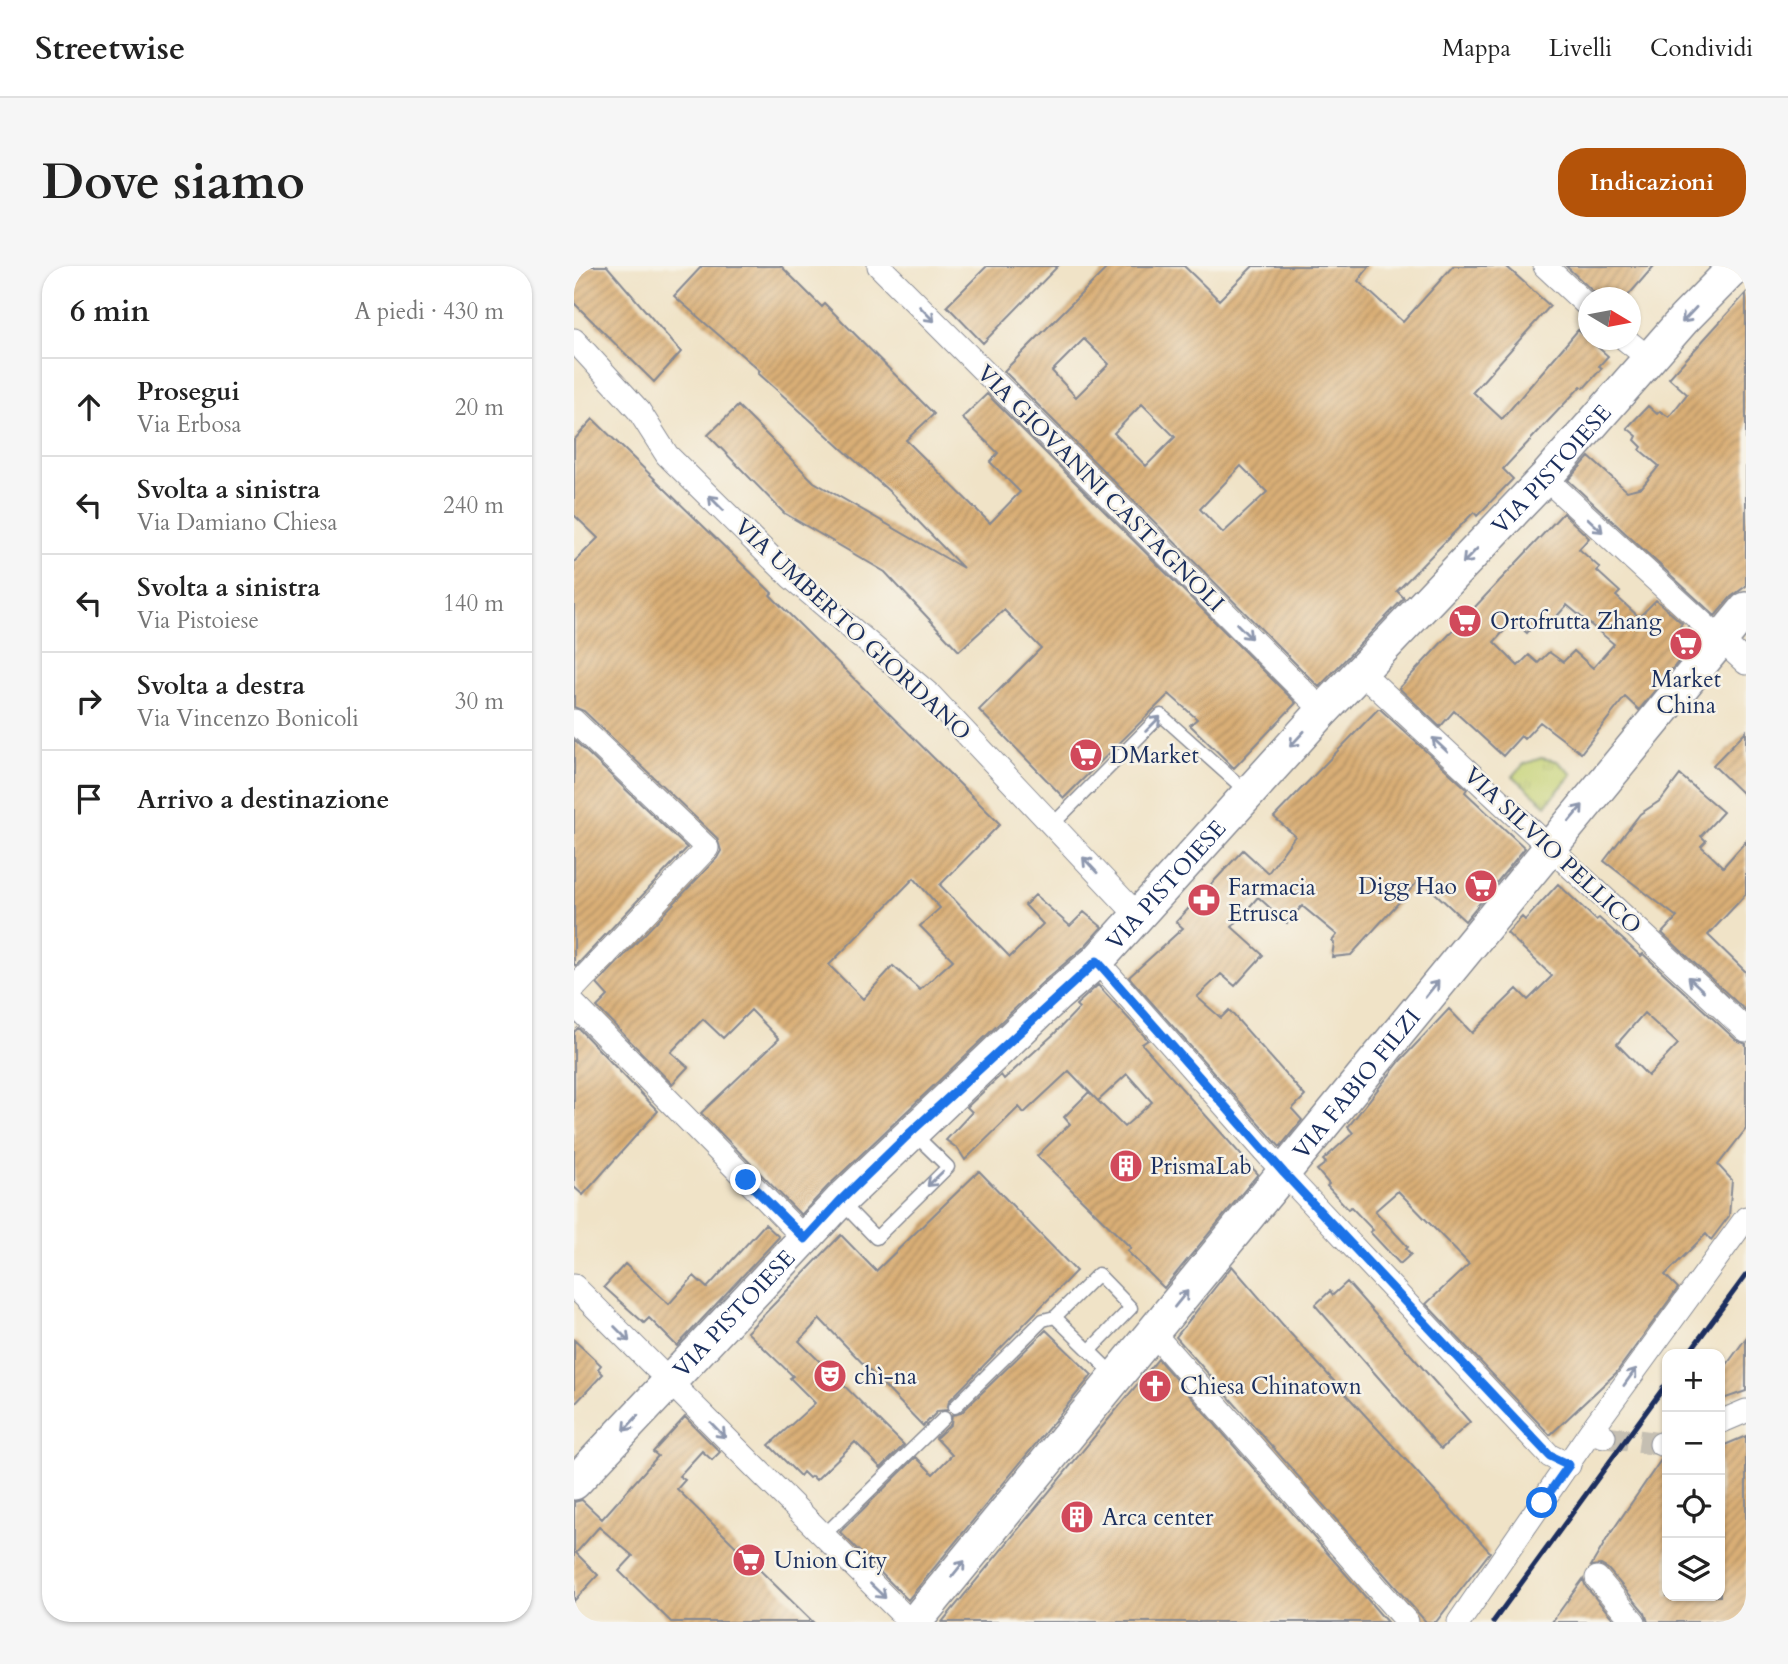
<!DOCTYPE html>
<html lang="it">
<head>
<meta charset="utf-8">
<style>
	:root { --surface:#fff; --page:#f6f6f6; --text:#222; --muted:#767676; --line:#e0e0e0; --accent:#b45309 }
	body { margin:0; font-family:Cardo,serif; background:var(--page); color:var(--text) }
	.controls { position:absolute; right:21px; bottom:21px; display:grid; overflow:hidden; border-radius:14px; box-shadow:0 2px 5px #0004 }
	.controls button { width:63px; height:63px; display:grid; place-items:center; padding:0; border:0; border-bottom:2px solid var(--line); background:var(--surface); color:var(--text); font:35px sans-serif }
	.compass { position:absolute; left:1004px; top:21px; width:63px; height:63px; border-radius:50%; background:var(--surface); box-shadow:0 2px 5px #0004; rotate:100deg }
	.stop { position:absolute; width:21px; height:21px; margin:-16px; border:5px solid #1a73e8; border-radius:50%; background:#fff }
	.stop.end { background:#1a73e8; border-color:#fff; box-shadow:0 2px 7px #0008 }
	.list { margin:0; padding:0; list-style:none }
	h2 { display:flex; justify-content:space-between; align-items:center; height:91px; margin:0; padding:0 28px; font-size:30px }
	h2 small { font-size:23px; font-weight:400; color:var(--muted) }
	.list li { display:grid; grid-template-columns:46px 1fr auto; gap:21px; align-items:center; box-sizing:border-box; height:98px; padding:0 28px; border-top:2px solid var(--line) }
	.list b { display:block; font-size:26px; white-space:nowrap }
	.list p { margin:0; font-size:23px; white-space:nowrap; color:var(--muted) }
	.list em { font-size:23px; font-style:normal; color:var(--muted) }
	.icon { flex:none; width:38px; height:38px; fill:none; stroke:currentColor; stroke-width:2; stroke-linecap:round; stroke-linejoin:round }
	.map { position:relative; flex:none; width:1172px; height:1356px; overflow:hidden; border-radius:28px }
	header { display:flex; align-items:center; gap:42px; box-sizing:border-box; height:98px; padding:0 35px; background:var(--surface); border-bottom:2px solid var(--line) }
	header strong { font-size:33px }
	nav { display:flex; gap:38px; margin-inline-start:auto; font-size:24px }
	.intro { display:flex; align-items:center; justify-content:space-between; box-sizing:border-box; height:168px; padding:0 42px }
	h1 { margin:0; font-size:49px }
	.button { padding:18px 32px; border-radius:28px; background:var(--accent); color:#fff; font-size:24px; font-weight:700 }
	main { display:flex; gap:42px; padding:0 42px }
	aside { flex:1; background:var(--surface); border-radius:28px; box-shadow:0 2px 5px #0004 }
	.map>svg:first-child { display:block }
	.park { fill:url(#park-tufts); stroke:#708069; stroke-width:2 }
	.building { fill:url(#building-hatch); fill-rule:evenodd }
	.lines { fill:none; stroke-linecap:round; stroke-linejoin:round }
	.street-tunnel { stroke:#c5bfb2; stroke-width:23; stroke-dasharray:23 11; stroke-linecap:butt }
	.lane-casing { stroke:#868992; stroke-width:15 }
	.street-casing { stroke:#868992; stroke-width:25 }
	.secondary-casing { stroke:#868992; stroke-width:36 }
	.lane { stroke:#fff; stroke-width:12 }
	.street { stroke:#fff; stroke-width:23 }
	.secondary { stroke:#fff; stroke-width:33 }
	.rail { stroke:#1b2f5e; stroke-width:5 }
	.oneway { stroke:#8d97ae }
	.route { stroke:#1a73e8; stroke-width:9 }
	.labels { text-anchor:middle; stroke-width:5; stroke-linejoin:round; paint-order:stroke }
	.street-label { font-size:23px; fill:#1b2f5e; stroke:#f7f3e8 }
	.poi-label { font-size:23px; fill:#1b2f5e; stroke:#f7f3e8; text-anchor:start }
</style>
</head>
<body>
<header>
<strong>Streetwise</strong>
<nav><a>Mappa</a><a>Livelli</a><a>Condividi</a></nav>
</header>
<div class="intro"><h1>Dove siamo</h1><a class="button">Indicazioni</a></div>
<main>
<aside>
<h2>6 min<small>A piedi · 430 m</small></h2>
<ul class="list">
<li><svg class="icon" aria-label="ahead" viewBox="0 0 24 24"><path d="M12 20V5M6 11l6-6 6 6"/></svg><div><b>Prosegui</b><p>Via Erbosa</p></div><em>20 m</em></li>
<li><svg class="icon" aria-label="left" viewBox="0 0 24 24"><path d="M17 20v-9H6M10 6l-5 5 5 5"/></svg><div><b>Svolta a sinistra</b><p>Via Damiano Chiesa</p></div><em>240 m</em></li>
<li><svg class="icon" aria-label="left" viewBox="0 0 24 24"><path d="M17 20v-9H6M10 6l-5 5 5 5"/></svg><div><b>Svolta a sinistra</b><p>Via Pistoiese</p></div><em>140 m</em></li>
<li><svg class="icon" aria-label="right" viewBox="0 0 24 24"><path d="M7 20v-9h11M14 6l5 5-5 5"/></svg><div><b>Svolta a destra</b><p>Via Vincenzo Bonicoli</p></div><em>30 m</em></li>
<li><svg class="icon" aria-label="arrive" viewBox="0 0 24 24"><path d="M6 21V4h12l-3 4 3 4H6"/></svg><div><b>Arrivo a destinazione</b></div></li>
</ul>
</aside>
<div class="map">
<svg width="1172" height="1356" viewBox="0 0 1172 1356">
	<defs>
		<pattern id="park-tufts" width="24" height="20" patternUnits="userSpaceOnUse" patternTransform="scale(1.75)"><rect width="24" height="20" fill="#c5d274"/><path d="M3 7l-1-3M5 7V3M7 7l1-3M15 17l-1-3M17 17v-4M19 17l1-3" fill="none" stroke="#a9b567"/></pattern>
		<pattern id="building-hatch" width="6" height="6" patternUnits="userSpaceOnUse" patternTransform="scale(1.75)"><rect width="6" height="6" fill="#daaf76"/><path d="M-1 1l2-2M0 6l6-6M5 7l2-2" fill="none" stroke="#b08f64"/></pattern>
	</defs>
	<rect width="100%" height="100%" fill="#f7f3e8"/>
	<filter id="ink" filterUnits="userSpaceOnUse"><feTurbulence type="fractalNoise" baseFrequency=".0143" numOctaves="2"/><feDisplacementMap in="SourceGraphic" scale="14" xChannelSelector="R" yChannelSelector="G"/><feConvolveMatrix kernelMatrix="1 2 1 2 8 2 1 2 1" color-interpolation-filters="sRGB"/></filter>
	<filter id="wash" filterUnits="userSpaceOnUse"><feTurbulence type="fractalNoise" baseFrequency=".00686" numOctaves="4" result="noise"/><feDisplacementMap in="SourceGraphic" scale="28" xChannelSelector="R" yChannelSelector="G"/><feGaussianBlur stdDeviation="1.57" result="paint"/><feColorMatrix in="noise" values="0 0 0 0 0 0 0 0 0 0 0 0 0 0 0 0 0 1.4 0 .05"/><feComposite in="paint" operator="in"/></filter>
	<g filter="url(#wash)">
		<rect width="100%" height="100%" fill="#f0e3c7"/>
		<!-- park -->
		<path class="park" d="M967 492 983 495 998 508 972 539 939 510 950 498Z"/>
		<g id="blocks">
			<!-- building -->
			<path class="building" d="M0 0H33L107 86 80 116 0 37Z
				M128 0H207L248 41 251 38 360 148 332 174 416 257 446 226 416 196 424 187 388 152 413 128 722 437 660 502 616 459 623 453 595 428 490 532 405 444 467 382 430 344 385 385 311 306 210 247 134 169 164 140 240 216 389 302 317 227 184 107 186 105 100 30Z
				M413 0H484L409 77 373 40Z
				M535 0H610L645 34 679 0H796L784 15 829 56 879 0H932L976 40 899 126 928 153 1004 64 1034 90 1025 100 1028 102 1010 122 1007 120 929 203 939 213 903 250 900 246 823 325 830 332 745 421 430 105ZM510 73 535 98 502 131 478 105ZM568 138 601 171 572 200 540 167ZM667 200 693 226 649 267 626 243Z
				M992 0H1080L1052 32H1026Z
				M1172 27V320L1157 331 1141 350 994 214 1015 191 1053 225 1068 221 1085 200 1066 184 1068 181 1061 174 1063 170 1053 162 1074 140 1083 148 1086 145 1095 151 1113 128 1095 112Z
				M19 153 198 327 196 329 426 558 366 619 436 691 469 658 451 639 461 629 496 660 510 646 528 661 510 681 469 716 253 921 227 949 127 847 205 773 177 744 149 772 129 753 97 786 114 801 98 818 23 741 34 730 23 718 143 592 147 585 143 572 10 445 0 441V296L24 272 0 249V174ZM340 612 366 642 346 660 379 694 346 724 319 700 289 733 255 699Z
				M989 247 1015 272 1005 283 1026 302 1023 305 1046 326 1042 330 1065 351 1082 334 1108 357 1106 360 1122 374 1065 444 1051 431 1007 487 966 456 950 473 947 470 929 490 880 445 866 461 825 422ZM993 339 1040 378 1019 402 1000 385 989 396 975 386 964 397 955 389 944 400 920 376 939 355 953 367 967 351 976 358Z
				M804 443H806L893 523 891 526 951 582 891 655 846 613 777 689 758 691 760 677 758 675 763 669 728 640 713 657 684 631 658 661 689 689 661 720 647 708 623 731 647 752 655 744 731 830 718 843 728 854 706 881 555 711 609 662 602 656 669 584 694 607 721 570 700 551Z
				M1172 465V531L1139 499Z
				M0 474 113 582 2 700 0 698Z
				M1106 509 1149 546 1127 570 1132 575 1127 580 1149 601 1172 575V628L1134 669 1172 706V745L1088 667 1103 651 1030 595 1066 548 1087 534Z
				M984 618 1022 654 1025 652 1067 690 1069 688 1162 774 1172 778V863L1144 899 1158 914 1155 950 1137 974 1132 968 1091 1009 1104 1022 1042 1107 976 1169 852 1038 895 998 824 925 801 945 834 981 832 983 837 988 826 998 796 966 799 964 777 941 774 943 753 920 755 918 743 904 752 897 749 894 779 867 774 861 827 794 875 743 898 767 943 723 954 734 978 710 933 667 948 651 951 654ZM1070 747 1104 778 1074 810 1043 778Z
				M524 719 574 774 568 778 684 908 590 1022 553 985 557 982 463 890 496 858 490 851 515 826 550 861 567 846 578 836 553 808 524 835 495 805 450 847 445 841 391 894 384 883 372 874 398 846 393 841 427 809 430 813 480 768 505 742 502 739Z
				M4 762 84 845 9 929 0 921V766Z
				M405 905 502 1005 375 1135 373 1144 364 1145 349 1160 246 1053 225 1075 330 1179 307 1202 281 1176 242 1214 238 1210 235 1212 229 1206 226 1210 195 1179 241 1137 216 1112 219 1110 173 1066 267 969 302 1005Z
				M191 958 205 971 103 1080 75 1052 70 1057 30 1021 51 998 95 1038 120 1010 133 1022Z
				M658 1000 716 1067 916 1286 862 1356H852L602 1071Z
				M773 1016 896 1156 867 1183 741 1039 756 1025 759 1029Z
				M472 1064 518 1109 334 1334 266 1266 342 1191 359 1208 378 1189 362 1172 377 1158 378 1149 387 1147Z
				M1172 1072V1125L1146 1134V1108Z
				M0 1074 27 1099 24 1103 29 1108 0 1139Z
				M584 1093 776 1313 813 1356H368Z
				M111 1151 146 1186 138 1194 128 1185 105 1210 111 1214 103 1223 239 1356H97L45 1305 59 1290 25 1261 2 1287 24 1309 0 1335V1236L8 1234 28 1253 84 1190 79 1186Z
				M1172 1170V1356H1074L1071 1347 1034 1303 1027 1299 1017 1300 1034 1271 1089 1191H1093V1330H1146V1181Z
				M1009 1313 1012 1321 1042 1356H978Z"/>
		</g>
	</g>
	<g filter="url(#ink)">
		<use href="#blocks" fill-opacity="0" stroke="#868992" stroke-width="2"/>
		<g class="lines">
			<!-- street-tunnel -->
			<path class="street-tunnel" d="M1031 1171 1087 1178"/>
			<defs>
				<path id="lane" d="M479 558 587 449 673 526
					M266 935 302 972 374 901 338 866
					M481 1051 524 1008 557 1042 515 1085
					M381 1141 469 1054 481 1051 542 1111
					M248 1271 370 1152"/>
				<path id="street" d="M305 0 749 445
					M971 0 1014 40
					M0 74 65 145 93 189 218 312 356 429 563 649
					M1052 74 1077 94
					M971 212 1172 397
					M786 405 1172 764
					M0 455 133 582 0 722
					M523 695 710 907 976 1190 995 1199
					M0 738 231 973
					M0 1020 336 1356
					M579 1067 833 1356
					M1146 1156 1172 1145
					M1016 1166 1172 952
					M1087 1178 1093 1176
					M1023 1312 1060 1356
					M885 1356 1016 1166 1030 1170"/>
				<g id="secondary">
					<path id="s1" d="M0 1217 266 935 482 730 523 695 749 445 971 212 1110 53 1162 0"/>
					<path id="s2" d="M341 1356 1172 343"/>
				</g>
			</defs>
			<!-- lane casing -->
			<use href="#lane" class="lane-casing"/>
			<!-- street casing -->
			<use href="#street" class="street-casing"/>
			<!-- secondary casing -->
			<use href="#secondary" class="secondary-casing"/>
			<!-- lane -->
			<use href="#lane" class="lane"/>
			<!-- street -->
			<use href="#street" class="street"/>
			<!-- secondary -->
			<use href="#secondary" class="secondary"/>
			<!-- rail -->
			<path class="rail" d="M1114 1088 1172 1009
				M919 1356 1093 1117"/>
		</g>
		<!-- one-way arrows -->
		<defs><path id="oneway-shaft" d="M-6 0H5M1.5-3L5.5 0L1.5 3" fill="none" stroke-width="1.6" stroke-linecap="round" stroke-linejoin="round" transform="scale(1.75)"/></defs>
		<g class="oneway">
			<use href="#oneway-shaft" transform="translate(353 48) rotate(45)"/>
			<use href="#oneway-shaft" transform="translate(1115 49) rotate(133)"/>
			<use href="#oneway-shaft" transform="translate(142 237) rotate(-135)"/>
			<use href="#oneway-shaft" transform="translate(1021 259) rotate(43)"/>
			<use href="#oneway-shaft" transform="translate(896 290) rotate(134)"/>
			<use href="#oneway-shaft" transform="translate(670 365) rotate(45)"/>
			<use href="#oneway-shaft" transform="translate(579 458) rotate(-45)"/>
			<use href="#oneway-shaft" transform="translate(723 473) rotate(133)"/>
			<use href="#oneway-shaft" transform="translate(866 479) rotate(-137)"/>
			<use href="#oneway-shaft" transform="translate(1002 547) rotate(-50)"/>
			<use href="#oneway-shaft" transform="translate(516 599) rotate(-133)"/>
			<use href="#oneway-shaft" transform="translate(1122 718) rotate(-137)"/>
			<use href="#oneway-shaft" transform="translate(858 723) rotate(-51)"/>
			<use href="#oneway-shaft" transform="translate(361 913) rotate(136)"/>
			<use href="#oneway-shaft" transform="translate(607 1033) rotate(-51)"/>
			<use href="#oneway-shaft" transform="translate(48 1068) rotate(45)"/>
			<use href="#oneway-shaft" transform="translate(1056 1111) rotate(-54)"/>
			<use href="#oneway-shaft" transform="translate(57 1157) rotate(133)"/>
			<use href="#oneway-shaft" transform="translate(144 1164) rotate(46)"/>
			<use href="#oneway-shaft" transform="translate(384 1303) rotate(-51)"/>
			<use href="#oneway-shaft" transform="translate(304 1325) rotate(44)"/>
		</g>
	</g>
	<g class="lines" filter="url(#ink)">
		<!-- route -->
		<path class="route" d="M172 914 231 973 266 935 337 866 523 695 710 907 976 1190 995 1199 968 1237"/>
	</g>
	<!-- icons -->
	<defs>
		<symbol id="supermarket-disc" viewBox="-11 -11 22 22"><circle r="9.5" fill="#d1495b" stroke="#f7f3e8"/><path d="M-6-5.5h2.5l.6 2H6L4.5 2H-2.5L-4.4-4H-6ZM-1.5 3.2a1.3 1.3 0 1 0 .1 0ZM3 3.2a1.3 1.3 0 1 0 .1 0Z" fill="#fff"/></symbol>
		<symbol id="pharmacy-disc" viewBox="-11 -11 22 22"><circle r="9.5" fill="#d1495b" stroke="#f7f3e8"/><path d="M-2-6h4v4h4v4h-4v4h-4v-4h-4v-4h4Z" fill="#fff"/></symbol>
		<symbol id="building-disc" viewBox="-11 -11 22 22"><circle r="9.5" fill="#d1495b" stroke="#f7f3e8"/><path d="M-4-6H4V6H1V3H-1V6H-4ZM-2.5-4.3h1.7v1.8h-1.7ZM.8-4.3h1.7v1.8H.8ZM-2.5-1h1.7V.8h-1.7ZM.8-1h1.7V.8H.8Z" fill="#fff"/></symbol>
		<symbol id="theatre-disc" viewBox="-11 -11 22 22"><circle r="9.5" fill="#d1495b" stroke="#f7f3e8"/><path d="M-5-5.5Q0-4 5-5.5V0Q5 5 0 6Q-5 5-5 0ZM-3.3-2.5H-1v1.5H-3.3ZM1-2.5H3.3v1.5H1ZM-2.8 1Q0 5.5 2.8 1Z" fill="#fff"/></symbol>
		<symbol id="church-disc" viewBox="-11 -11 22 22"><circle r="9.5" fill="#d1495b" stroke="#f7f3e8"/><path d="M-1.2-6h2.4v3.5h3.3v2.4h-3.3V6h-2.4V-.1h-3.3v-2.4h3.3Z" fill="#fff"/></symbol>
	</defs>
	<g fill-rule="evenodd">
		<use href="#supermarket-disc" x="872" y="336" width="38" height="38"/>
		<use href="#supermarket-disc" x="1093" y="359" width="38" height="38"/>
		<use href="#supermarket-disc" x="493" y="470" width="38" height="38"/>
		<use href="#supermarket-disc" x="888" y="601" width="38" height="38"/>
		<use href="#pharmacy-disc" x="611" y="615" width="38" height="38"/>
		<use href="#building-disc" x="533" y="881" width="38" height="38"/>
		<use href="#theatre-disc" x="237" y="1091" width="38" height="38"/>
		<use href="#church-disc" x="562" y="1101" width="38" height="38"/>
		<use href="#building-disc" x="484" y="1232" width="38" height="38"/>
		<use href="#supermarket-disc" x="156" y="1275" width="38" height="38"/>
	</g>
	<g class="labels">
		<!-- street labels -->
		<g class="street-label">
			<text dy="8" stroke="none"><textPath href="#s1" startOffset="1409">VIA PISTOIESE</textPath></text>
			<text transform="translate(527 222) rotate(45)" y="8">VIA GIOVANNI CASTAGNOLI</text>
			<text transform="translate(279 363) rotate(43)" y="8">VIA UMBERTO GIORDANO</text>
			<text transform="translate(979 584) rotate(43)" y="8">VIA SILVIO PELLICO</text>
			<text dy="8" stroke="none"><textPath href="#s1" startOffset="842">VIA PISTOIESE</textPath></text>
			<text dy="8" stroke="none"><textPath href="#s2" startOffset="696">VIA FABIO FILZI</textPath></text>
			<text dy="8" stroke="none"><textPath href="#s1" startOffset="233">VIA PISTOIESE</textPath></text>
		</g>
		<!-- poi labels -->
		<g class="poi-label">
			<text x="916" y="363">Ortofrutta Zhang</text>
			<text x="1112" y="421" text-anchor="middle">Market<tspan x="1112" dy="26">China</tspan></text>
			<text x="536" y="497">DMarket</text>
			<text x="883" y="628" text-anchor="end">Digg Hao</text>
			<text x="654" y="629">Farmacia<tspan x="654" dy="26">Etrusca</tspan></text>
			<text x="576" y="908">PrismaLab</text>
			<text x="280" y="1118">chì-na</text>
			<text x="606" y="1128">Chiesa Chinatown</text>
			<text x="528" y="1259">Arca center</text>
			<text x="200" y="1302">Union City</text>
		</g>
	</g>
</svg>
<div class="controls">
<button>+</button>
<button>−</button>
<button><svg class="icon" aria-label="locate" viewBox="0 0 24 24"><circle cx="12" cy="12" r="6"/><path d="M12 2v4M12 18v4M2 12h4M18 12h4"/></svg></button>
<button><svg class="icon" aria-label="layers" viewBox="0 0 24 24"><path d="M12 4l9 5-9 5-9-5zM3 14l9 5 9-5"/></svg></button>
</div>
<svg class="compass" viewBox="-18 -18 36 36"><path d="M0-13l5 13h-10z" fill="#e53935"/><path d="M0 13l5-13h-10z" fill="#767676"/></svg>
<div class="stop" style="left:968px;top:1237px"></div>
<div class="stop end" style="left:172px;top:914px"></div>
</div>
</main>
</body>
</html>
